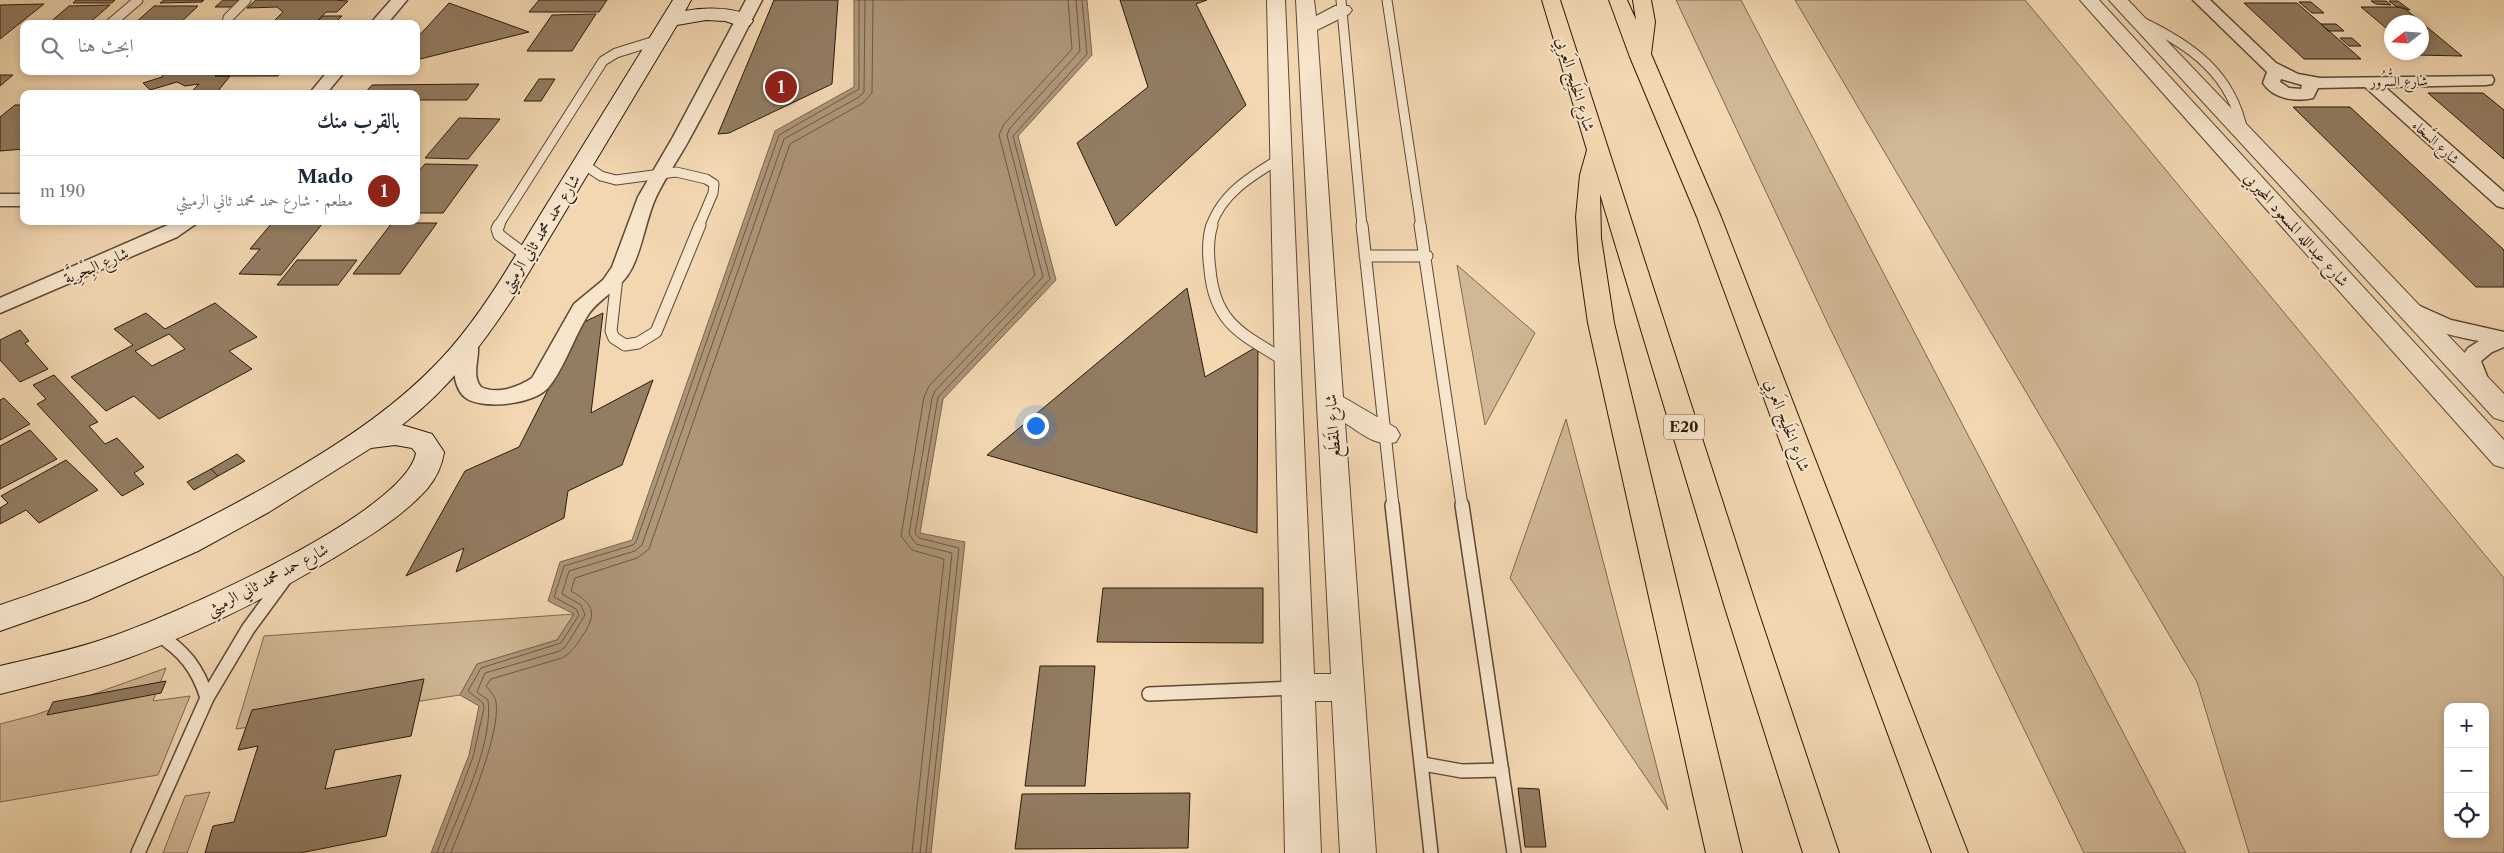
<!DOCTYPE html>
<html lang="ar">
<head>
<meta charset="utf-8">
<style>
	:root { --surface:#fff; --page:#f2f2f3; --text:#1f2937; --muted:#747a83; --line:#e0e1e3; --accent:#8f2418 }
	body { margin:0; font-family:"Libre Caslon Text",Amiri,serif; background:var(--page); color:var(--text); direction:rtl }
	.controls { position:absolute; right:15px; bottom:15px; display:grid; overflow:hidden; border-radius:10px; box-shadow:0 2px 8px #0003 }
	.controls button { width:45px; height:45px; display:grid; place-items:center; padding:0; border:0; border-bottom:1px solid var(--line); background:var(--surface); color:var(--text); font:25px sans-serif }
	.compass { position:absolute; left:2384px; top:15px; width:45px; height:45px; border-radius:50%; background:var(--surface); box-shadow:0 2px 8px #0003; rotate:253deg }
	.you { position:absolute; left:1035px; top:425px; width:18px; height:18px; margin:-12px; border:4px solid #fff; border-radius:50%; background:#1a73e8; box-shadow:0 0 0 8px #1a73e833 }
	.badge { display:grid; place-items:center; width:32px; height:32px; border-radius:50%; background:var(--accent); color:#fff; font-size:16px; font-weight:700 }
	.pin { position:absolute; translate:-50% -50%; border:2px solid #fff; box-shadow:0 1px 5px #0006 }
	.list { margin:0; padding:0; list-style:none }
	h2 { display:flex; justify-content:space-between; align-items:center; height:65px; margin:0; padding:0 20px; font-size:21px }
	h2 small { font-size:16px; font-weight:400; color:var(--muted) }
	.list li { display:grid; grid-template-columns:32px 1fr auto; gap:15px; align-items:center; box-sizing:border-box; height:70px; padding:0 20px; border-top:1px solid var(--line) }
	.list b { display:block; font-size:19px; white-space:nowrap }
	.list p { margin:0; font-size:16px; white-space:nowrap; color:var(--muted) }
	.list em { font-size:16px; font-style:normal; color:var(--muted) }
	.icon { flex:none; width:28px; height:28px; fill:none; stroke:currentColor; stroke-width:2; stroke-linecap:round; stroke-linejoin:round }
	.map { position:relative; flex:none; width:2504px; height:853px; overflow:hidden; direction:ltr }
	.search { position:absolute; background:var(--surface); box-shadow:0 2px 8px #0003; left:20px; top:20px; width:400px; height:55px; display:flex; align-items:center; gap:12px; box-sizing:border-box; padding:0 18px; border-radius:10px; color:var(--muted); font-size:19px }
	.panel { position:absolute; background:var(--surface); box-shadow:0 2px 8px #0003; left:20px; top:90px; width:400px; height:135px; border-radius:10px; direction:rtl }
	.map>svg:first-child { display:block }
	.green { fill:#d0b795; stroke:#7e6851; fill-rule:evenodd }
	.water { fill:#ae9679; stroke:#7a644e }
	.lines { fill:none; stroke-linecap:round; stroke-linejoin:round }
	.shore { stroke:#6c5843; stroke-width:1 }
	.building { fill:#927c62; stroke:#2b190d; fill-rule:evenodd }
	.service-far2-casing { stroke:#5d4836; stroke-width:11 }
	.service-far1-casing { stroke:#5d4836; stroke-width:13 }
	.service-casing { stroke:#5d4836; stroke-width:16 }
	.minor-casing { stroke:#5d4836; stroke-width:3 }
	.tertiary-casing { stroke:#5d4836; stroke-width:2 }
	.secondary-casing { stroke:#2b190d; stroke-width:2 }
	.motorway-casing { stroke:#2b190d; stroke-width:2 }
	.service-far2 { stroke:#f7e5cc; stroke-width:9 }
	.service-far1 { stroke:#f7e5cc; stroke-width:11 }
	.service { stroke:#f7e5cc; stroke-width:13 }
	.minor { fill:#f7e5cc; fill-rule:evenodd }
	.tertiary { fill:#f7e5cc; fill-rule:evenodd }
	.secondary { fill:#f7e5cc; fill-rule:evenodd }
	.motorway { fill:#f2d7b1; fill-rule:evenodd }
	.labels { text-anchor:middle; stroke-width:4; stroke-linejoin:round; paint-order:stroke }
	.far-street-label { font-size:14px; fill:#2b190d; stroke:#f7e5cc }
	.shield { fill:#f7e5cc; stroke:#685646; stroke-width:1 }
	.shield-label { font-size:15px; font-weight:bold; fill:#2b190d }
	.street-label { font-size:16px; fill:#2b190d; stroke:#f7e5cc }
</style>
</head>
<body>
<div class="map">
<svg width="2504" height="853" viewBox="0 0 2504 853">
	<rect width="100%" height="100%" fill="#f2d7b1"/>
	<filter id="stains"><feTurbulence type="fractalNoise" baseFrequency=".004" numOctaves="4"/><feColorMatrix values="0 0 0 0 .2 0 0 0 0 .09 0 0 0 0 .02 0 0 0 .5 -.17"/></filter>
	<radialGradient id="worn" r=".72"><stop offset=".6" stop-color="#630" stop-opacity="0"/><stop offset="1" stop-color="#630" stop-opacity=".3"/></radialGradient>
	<!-- green -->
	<path class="green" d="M1676 0H1741L2186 853H2084L1828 324Z
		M1795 0H2025L2504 578V853H2249L2197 682ZM2448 707H2485V834H2448Z
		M1457 265 1535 333 1485 425Z
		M1566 419 1668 810 1510 578Z
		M574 614 557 640 477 664 460 695 236 729 264 636Z
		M166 668 153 701 190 696 158 775 0 802V724L35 715Z
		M210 792 187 853H163L185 796Z"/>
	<!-- water -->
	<path class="water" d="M854 0H1087L1092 55 1018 136 1056 280 943 399 920 533 965 542 931 853H431L469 755 479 706 460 695 477 664 557 640 574 614 548 601 560 562 632 540 775 131 854 87Z"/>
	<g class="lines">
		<!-- shore -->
		<path class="shore" d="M437 853 473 757 484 708 483 703 468 691 481 668 561 643 579 615 576 609 554 597 564 566 633 545 636 542 779 135 859 89V0
			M443 853C459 812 494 743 488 700L477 692 485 673 560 651 566 646 585 615 581 605 562 594 569 571 635 551 642 545 784 139 859 97 864 92 865 0
			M451 853C464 818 501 736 496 702 495 696 490 691 486 686L491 679 562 658C571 653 575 647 581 638 597 615 596 605 571 591L575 578 637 558 649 549 790 144 863 103 872 93 873 0
			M912 853 944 559 912 550 901 536 924 397 929 386 1035 275 999 135 1004 124 1072 49 1068 0
			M920 853 952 553 916 544 909 534 932 398 935 391 1043 277 1007 135 1010 128 1080 51 1076 0
			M926 853 959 548 919 538 915 533 938 397 1050 279 1013 136 1087 54 1082 0"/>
	</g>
	<!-- building -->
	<path class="building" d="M76 0H115L112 3H73Z
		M164 0H204L202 2 160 3Z
		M223 0H240L233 7H215Z
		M256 0H334L348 1 337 12H326L315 24H271L283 12 277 7 247 8Z
		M539 0H607L599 12H529Z
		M774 0H838L832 84 729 133 718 134Z
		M1120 0H1207L1196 4 1246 105 1116 226 1077 143 1148 87Z
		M2371 1H2386L2391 5 2376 4Z
		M2389 1H2398L2410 10 2397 7Z
		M2299 2H2311L2324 13H2312Z
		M449 3 529 32 416 60V39Z
		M2244 3H2297L2361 59H2304Z
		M44 4 0 39V5Z
		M110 5 88 24H48L69 6Z
		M154 6H198L179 24H134Z
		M2361 7H2403L2421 22H2392V33Z
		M596 14 572 51H527L552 15Z
		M322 16H342L334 24H315Z
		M2422 23 2462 56 2417 55 2414 52H2422Z
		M2321 24H2336L2344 31H2328Z
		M2340 38H2352L2361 46H2349Z
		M165 71H220L215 76H230L218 91H192L199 84 185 86 177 82 150 90 143 83 162 77Z
		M220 71H283L278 76H215Z
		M0 75H13L0 86Z
		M539 79H555L541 101H524Z
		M479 84 467 100H416V94H364L372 85Z
		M2428 93H2483L2504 110V159Z
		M15 105H24V149L0 151V117Z
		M2293 107H2350L2504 250V287H2476Z
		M459 118 500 119 468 159 425 158Z
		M425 164 478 165 443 213H416V187L420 182H416V174Z
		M272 223H323L281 275 239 274 260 249H250Z
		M392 223H437L400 274H353Z
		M297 260H357L338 285H277Z
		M1187 288 1205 377 1258 346 1257 533 987 455Z
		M215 303 257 337 229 351 252 369 159 419 134 396 106 411 71 377 133 345 114 329 146 313 165 329ZM169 334 185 349 152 366 135 351Z
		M603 313 591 413 653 380 622 465 568 491 564 518 456 572 464 548 406 576 465 471 519 447 582 323Z
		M20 330 29 341 25 343 48 369 20 382 0 360V340Z
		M54 375 98 422 89 426 105 444 117 438 144 467 134 473 144 484 122 496 37 404 46 399 33 385Z
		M4 398 30 424 0 440V400Z
		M30 430 57 459 0 489V446Z
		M237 454 245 461 218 476 211 469Z
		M66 460 98 490 39 523 26 510 0 524V508L8 503 1 496Z
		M211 469 218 476 194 490 187 482Z
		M1103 588H1263V643L1097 642Z
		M1040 666H1095L1085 786H1025Z
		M424 679 411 736 335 750 325 789 401 775 386 836 300 853H205L213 826 234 822 258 746 238 750 252 710Z
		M166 681 161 693 47 715 53 702Z
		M1518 788 1539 789 1546 847H1525Z
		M1190 793 1188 848 1015 849 1022 794Z"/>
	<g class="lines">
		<defs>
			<path id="service-far2" d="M1341 0 1362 226
				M1387 0 1421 226
				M2140 21C2191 45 2232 74 2243 132
				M110 24 138 0
				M227 24 228 18 246 0
				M583 164 601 176 616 180 676 172 706 179 714 184 713 193 699 226
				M498 226 603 61 616 53 658 40
				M1211 226C1222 193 1253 175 1281 158"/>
			<path id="service-far1" d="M499 225 497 229 499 235 527 256
				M1212 225C1207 240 1208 255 1210 270 1215 326 1245 335 1287 362
				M1362 225 1393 506
				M1420 225 1462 506
				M1365 256H1427
				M617 277 611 331 614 338 625 345 638 343 656 332 700 225"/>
			<path id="service" d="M1392 505 1431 853
				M1462 505 1514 853
				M157 634C183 650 198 668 207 698
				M1149 694 1296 688
				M1423 764 1462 771 1502 770
				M138 853 207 698 248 629 284 580"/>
			<path id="minor" d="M391 0H407L387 24H370Z
				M746 0H762C738 46 715 93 690 138 680 157 666 176 656 197 646 219 643 246 632 268 621 290 600 297 588 315 575 335 563 371 548 388 533 404 489 409 469 400 450 391 451 353 461 338L468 336 475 338C484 352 469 373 481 387 497 395 518 387 532 378L574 304 603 280 612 267 638 197 673 137Z
				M2193 0H2210L2276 63 2298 74 2320 78 2492 76 2494 80 2492 84 2486 85 2385 87 2504 192V208L2497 206 2365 87 2318 88 2313 98C2296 102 2273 99 2263 83L2267 72ZM2281 79 2302 85 2301 89 2289 88 2280 82Z
				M328 71H345L326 94H309Z
				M0 194H24V206H0Z
				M177 221H200L177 237 0 313V298Z
				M2411 302 2451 320 2504 332V347L2492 352 2481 361 2490 384 2487 389 2479 391 2471 389 2459 361 2468 348 2479 341C2458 337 2413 328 2401 309L2404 304Z"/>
			<path id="tertiary" d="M1267 0H1285L1314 674H1331L1296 0H1314L1316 16 1335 6H1349L1352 10 1349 14 1317 30 1343 397 1396 428 1400 435 1396 442C1377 448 1361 433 1345 423L1376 853H1340L1332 701H1315L1321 853H1285Z
				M2080 0H2099L2504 440V468L2494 465Z
				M2109 0H2128L2504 394V421L2494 418Z"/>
			<path id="secondary" d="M673 0H691L685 11C701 8 742 5 753 21L750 25 743 27 725 21 706 20 677 25 520 287C487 339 451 387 402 425L432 434 444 452C442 466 436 478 427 489 401 518 365 539 332 559 267 598 199 632 128 658 86 673 43 683 0 694V666C37 657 74 650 110 637 169 617 405 514 416 453L412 448 395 445 371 448 269 512 198 551 88 600 0 631V605C96 574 187 532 274 482 338 445 401 405 450 349 488 305 516 254 547 204 589 136 631 68 673 0Z"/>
			<path id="motorway" d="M1542 0H1560L1758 611 1839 853H1803L1726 611 1600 194 1601 238 1614 323 1742 853H1706L1588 323 1579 260 1576 217 1580 175 1587 150Z
				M1609 0H1627L1636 20 1633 0H1651L1655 22 1651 54 1721 217 1968 853H1932L1697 217 1630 57Z"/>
		</defs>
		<!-- service-far2 casing -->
		<use href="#service-far2" class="service-far2-casing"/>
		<!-- service-far1 casing -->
		<use href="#service-far1" class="service-far1-casing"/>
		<!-- service casing -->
		<use href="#service" class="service-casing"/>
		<!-- minor casing -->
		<use href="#minor" class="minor-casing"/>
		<!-- tertiary casing -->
		<use href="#tertiary" class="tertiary-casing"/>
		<!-- secondary casing -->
		<use href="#secondary" class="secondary-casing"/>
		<!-- motorway casing -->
		<use href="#motorway" class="motorway-casing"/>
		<!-- service-far2 -->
		<use href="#service-far2" class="service-far2"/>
		<!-- service-far1 -->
		<use href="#service-far1" class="service-far1"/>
		<!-- service -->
		<use href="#service" class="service"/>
		<!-- minor -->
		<use href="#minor" class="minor"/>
		<!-- tertiary -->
		<use href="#tertiary" class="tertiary"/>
		<!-- secondary -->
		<use href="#secondary" class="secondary"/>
		<!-- motorway -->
		<use href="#motorway" class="motorway"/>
	</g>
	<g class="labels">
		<!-- far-street labels -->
		<g class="far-street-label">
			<text transform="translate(2399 81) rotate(-1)" y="5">شارع السُّرُور</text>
			<text transform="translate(2436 142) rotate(42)" y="5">شارع السَّخاء</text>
		</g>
		<!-- shield labels -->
		<rect class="shield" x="1664" y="414.5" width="40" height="25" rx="4"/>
		<g class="shield-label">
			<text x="1684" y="432">E20</text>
		</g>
		<!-- street labels -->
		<g class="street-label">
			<text transform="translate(1576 84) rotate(73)" y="6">شارع الخَلِيج العَربِي</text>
			<text transform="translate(2297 229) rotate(48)" y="6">شارع عبدالله المسعود المحيربي</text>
			<text transform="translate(540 233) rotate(-58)" y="6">شارع حمد محمد ثاني الرميثي</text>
			<text transform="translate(96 265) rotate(-23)" y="6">شارع البِحْرِيَّة</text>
			<text transform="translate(1788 425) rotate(69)" y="6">شارع الخَلِيج العَربِي</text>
			<text transform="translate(1332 426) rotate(-94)" y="6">شارع المَقطَع</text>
			<text transform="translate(267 579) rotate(-28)" y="6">شارع حمد محمد ثاني الرميثي</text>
		</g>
	</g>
	<rect width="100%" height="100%" filter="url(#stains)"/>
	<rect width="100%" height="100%" fill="url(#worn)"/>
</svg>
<div class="controls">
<button>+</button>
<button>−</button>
<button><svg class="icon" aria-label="locate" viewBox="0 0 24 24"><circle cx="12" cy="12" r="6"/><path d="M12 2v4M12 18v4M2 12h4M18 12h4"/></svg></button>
</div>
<svg class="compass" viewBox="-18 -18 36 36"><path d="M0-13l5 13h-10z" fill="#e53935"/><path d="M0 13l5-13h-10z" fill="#747a83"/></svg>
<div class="you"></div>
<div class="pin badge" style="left:781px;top:87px">1</div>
<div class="search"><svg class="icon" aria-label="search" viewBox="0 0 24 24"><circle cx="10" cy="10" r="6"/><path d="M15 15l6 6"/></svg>ابحث هنا</div>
<section class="panel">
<h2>بالقرب منك<small></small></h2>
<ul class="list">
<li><span class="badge">1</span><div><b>Mado</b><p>مطعم · شارع حمد محمد ثاني الرميثي</p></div><em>190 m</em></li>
</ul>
</section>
</div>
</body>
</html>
